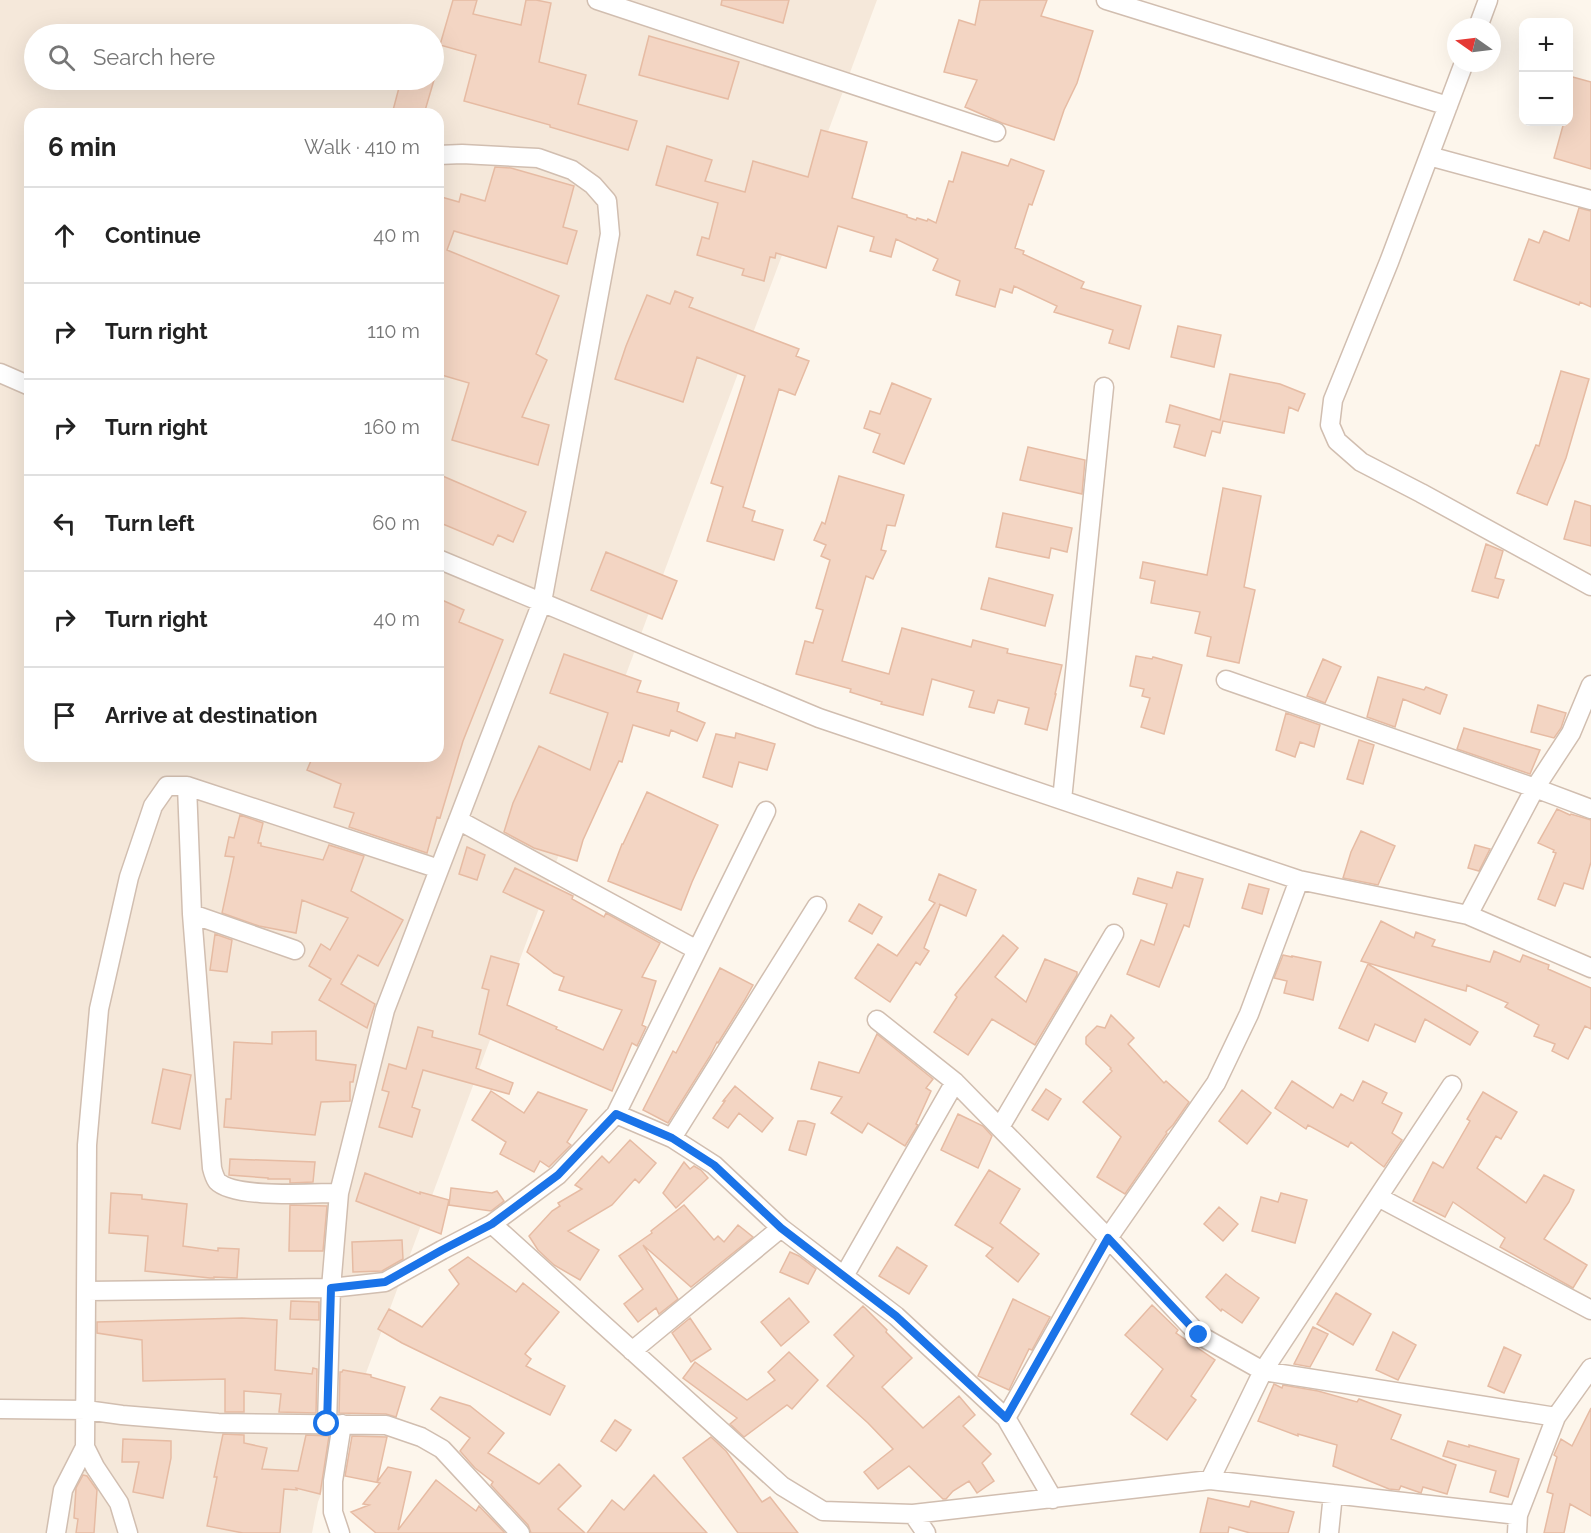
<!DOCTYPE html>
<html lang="en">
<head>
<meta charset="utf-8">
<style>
	:root { --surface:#fff; --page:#f6f6f6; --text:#222; --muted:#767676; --line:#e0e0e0 }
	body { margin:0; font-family:Raleway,sans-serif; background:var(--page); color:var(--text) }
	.controls { position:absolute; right:18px; top:18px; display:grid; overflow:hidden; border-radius:12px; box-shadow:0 6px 24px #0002 }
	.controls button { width:54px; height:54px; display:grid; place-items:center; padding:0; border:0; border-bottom:2px solid var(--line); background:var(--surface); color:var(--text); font:30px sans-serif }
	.compass { position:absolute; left:1447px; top:18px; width:54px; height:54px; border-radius:50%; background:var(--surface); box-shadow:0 6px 24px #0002; rotate:284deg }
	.stop { position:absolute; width:18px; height:18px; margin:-14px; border:4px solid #1a73e8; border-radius:50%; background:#fff }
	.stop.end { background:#1a73e8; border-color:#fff; box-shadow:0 2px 6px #0008 }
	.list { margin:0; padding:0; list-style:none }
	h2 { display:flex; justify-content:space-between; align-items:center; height:78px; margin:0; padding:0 24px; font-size:26px }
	h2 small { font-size:20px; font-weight:400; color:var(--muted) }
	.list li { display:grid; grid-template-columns:39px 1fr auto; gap:18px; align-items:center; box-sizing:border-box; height:96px; padding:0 24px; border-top:2px solid var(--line) }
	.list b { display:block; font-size:22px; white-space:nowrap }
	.list em { font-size:20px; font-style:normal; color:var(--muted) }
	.icon { flex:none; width:33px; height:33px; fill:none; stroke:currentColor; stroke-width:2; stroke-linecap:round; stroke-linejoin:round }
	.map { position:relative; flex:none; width:1591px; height:1533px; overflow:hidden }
	.search { position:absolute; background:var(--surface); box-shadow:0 6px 24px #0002; left:24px; top:24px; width:420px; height:66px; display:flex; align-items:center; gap:15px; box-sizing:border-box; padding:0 21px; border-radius:33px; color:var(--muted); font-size:22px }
	.panel { position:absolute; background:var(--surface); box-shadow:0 6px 24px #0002; left:24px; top:108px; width:420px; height:654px; border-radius:18px }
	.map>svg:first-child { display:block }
	.residential { fill:#f5e8da; fill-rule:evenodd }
	.building { fill:#f3d5c3; stroke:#e6bba3; stroke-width:1.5 }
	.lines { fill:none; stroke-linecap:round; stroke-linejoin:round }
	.street-casing { stroke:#d1beb0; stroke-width:21 }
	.street { stroke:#fff; stroke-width:18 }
	.route { stroke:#1a73e8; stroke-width:8 }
</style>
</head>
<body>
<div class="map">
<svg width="1591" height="1533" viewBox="0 0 1591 1533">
	<rect width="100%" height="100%" fill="#fdf6ec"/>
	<!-- residential -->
	<path class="residential" d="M0 0H877L318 1502 312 1533H0ZM34 34H434V80H34ZM30 114H438V756H30Z"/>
	<!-- building -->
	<path class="building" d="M453 0H477L473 14 521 25 526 0H536L551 3 539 62 586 75 578 104 637 121 628 150 550 127V125L464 101 476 55 440 45Z
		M722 0H789L783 23 721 5Z
		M980 0H1047L1041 16 1093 31 1077 83 1064 110 1054 140 1002 123 965 107 977 80 944 72 959 20 975 25Z
		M649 36 739 62 728 99 639 75Z
		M1569 76 1591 82V169L1554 158 1564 122H1569Z
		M401 80H434L424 114H392Z
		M821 130 867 142 852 198 907 215V217L916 220 917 218 927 221 928 219 936 223 949 181 953 182 962 152 1008 166 1011 159 1044 171 1032 205 1029 204 1015 248 1024 251 1023 254 1084 282 1081 288 1141 306 1129 349 1109 343 1113 330 1054 312 1057 306 1014 286 1012 293 1000 289 995 307 956 295 960 281 933 270 938 259 896 239 891 257 870 251 874 237 838 226 826 268 776 253 775 258 770 257 764 281 742 275 744 269 697 255 702 237 709 239 718 203 656 185 667 146 712 160 705 181 745 192 753 161 808 177Z
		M495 167 511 168 574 186 563 227 577 231 567 264 454 231 447 250 559 296 536 354 547 360 522 417 549 425 538 465 452 440 469 383 438 374V196L459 202 461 194 485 201Z
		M1579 208 1591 211V307L1580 302 1579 305 1514 280 1529 239 1539 243 1544 231 1569 241Z
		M675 291 693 298 689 307 799 349 796 356 809 361 795 395 779 389 743 507 755 511 752 521 783 530 774 560 707 541 723 487 711 483 745 376 697 357 683 402 615 379 626 346 647 295 670 304Z
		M1178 326 1221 335 1214 367 1171 357Z
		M1561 371 1589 379 1566 458 1547 505 1517 493 1536 445 1539 446Z
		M1230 374 1280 384 1305 394 1298 411 1289 407 1284 433 1223 421 1220 433 1212 431 1205 456 1174 447 1180 425 1166 422 1170 405 1220 420Z
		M892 383 931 399 904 464 873 452 880 434 864 428 870 411 880 414Z
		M1028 447 1085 460 1082 494 1020 480Z
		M438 474 526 512 513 542 498 535 493 545 438 522Z
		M839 476 904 495 895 526 887 525 881 550 886 551 873 579 866 576 842 661 889 674 902 628 971 647 973 640 1008 649 1007 653 1062 665 1055 694H1056L1047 730 1025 724 1029 708 998 700 994 713 969 707 974 691 932 679 923 715 881 704 882 702 850 692 851 689 796 674 805 641 813 643 823 610 816 608 830 560 821 556 826 545 814 540 822 522 825 524Z
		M1223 488 1261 496 1244 587 1255 590 1239 663 1207 656 1211 637 1195 633 1200 612 1151 603 1155 581 1140 578 1143 562 1207 575Z
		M1575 501 1591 506V546L1564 539Z
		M1003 513 1072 528 1067 552 1051 548 1049 558 996 547Z
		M1486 544 1503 551 1495 578 1504 580 1498 598 1472 591Z
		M606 552 677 581 662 619 591 590Z
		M989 578 1053 595 1045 626 981 609Z
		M442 600 464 610 459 622 503 640 463 741 440 818 437 817 427 853 349 827 354 813 334 807 341 784 307 770 313 756H438V610Z
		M564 654 641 681 637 692 679 703 677 711 705 723 697 741 671 730 669 736 633 725 622 762 619 761 583 840 577 861 534 848 504 832 513 803 539 746 590 770 608 713 550 693Z
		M1136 656 1152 659 1153 657 1182 665 1164 734 1141 727 1150 698 1142 696 1144 689 1130 686Z
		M1323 659 1341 667 1325 703 1307 696Z
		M1378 677 1424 690 1426 687 1447 695 1440 714 1403 699 1395 727 1367 717Z
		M1538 705 1566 713 1561 728 1554 738 1531 732Z
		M1286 713 1320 725 1314 747 1300 742 1295 757 1276 750Z
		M1464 728 1540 750 1530 774 1457 749Z
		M736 733 775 744 767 770 739 762 732 787 703 777 716 734 735 738Z
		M1359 740 1374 745 1363 784 1347 779Z
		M647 792 718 825 692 882 681 910 608 881 622 844H623Z
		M1557 809 1570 815 1571 814 1591 820V862L1583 889 1564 883 1555 906 1538 899 1556 853 1553 852 1554 850 1538 843Z
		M240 815 263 823 258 843H261V846L323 860 329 845 364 856 351 891 403 920 378 966 358 955 341 984 375 1004 367 1028 319 1000 331 979 309 966 321 944 330 950 348 918 302 900 296 933 259 926 222 913 234 857 225 856 229 837 234 838Z
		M1361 831 1395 846 1378 885 1343 878 1351 852Z
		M1475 845 1490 849 1479 871 1468 868Z
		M467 847 485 855 477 880 459 874Z
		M515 868 573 896 572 899 604 917 606 913 660 943 642 977 656 981 642 1025 646 1027 637 1046 632 1043 612 1091 479 1034 489 990 482 988 491 956 519 964 507 1005 557 1027 556 1029 603 1050 622 1010 559 990 564 977 554 973 527 952 544 911 503 892Z
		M1177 872 1203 879 1189 927 1184 925 1159 987 1127 974 1141 940 1154 945 1167 904 1133 894 1138 878 1172 888Z
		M939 874 976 890 966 916 939 904 940 905 924 948 929 951 920 965 916 962 890 1002 855 978 878 944 897 956 935 903 929 900Z
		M1249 884 1269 889 1262 914 1242 908Z
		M859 904 882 917 872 934 849 921Z
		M1381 921 1414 938 1416 932 1435 940 1432 946 1490 962 1494 951 1520 962 1523 955 1549 965 1548 969 1591 988V1029L1585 1026 1568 1059 1552 1051 1555 1044 1534 1036 1539 1025 1505 1007 1508 1003 1467 985 1466 991 1361 961Z
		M215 934 232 940 227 972 210 970Z
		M1003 935 1018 948 995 977 1026 1002 1045 959 1077 972V975L1035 1045 992 1019 968 1055 934 1032 957 997 955 995Z
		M1283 955 1292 957V956L1321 962 1313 1000 1284 993 1287 981 1274 978Z
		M1368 964 1478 1032 1470 1045 1425 1019 1415 1042 1375 1024 1368 1041 1339 1028Z
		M720 968 753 985 744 1001 718 1043 717 1042 710 1056 668 1123 643 1110 673 1051 676 1053Z
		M1111 1015 1134 1038 1128 1044 1164 1083 1166 1081 1189 1102 1173 1125 1166 1132 1167 1133 1125 1194 1097 1177 1121 1137 1083 1102 1112 1071 1110 1069 1111 1068 1086 1044V1037L1097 1026 1105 1028Z
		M418 1027 433 1031 432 1037 481 1050 476 1068 513 1083 509 1094 423 1070 412 1107 420 1110 412 1137 379 1127 389 1092 382 1090 389 1064 406 1069Z
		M316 1031V1060L356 1065 353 1082H350V1101L321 1102 315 1135 224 1127 226 1099H231L234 1042 272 1044V1032Z
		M877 1034 933 1079 926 1088 931 1091 916 1124 918 1125 905 1146 868 1123 862 1133 831 1113 842 1097 811 1089 819 1062 859 1073Z
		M163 1069 191 1075 180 1129 152 1123Z
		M1292 1081 1333 1108 1341 1094 1353 1101 1363 1081 1387 1093 1382 1103 1402 1113 1392 1133 1402 1140 1384 1167 1351 1142 1348 1147 1308 1125 1306 1129 1275 1108Z
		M735 1086 773 1118 762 1132 739 1113 728 1128 713 1118 725 1101H723Z
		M1046 1089 1061 1099 1048 1120 1032 1110Z
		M1242 1090 1271 1113 1247 1144 1219 1121Z
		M491 1091 524 1113 538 1092 587 1110 567 1142 571 1145 549 1167 540 1161 534 1172 500 1154 506 1142 472 1120Z
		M1483 1092 1517 1112 1501 1139 1496 1136 1477 1168 1526 1203 1544 1175 1574 1190 1569 1202 1544 1239 1587 1265 1573 1288 1500 1247 1505 1238 1453 1202 1445 1217 1413 1201 1433 1162 1443 1168 1470 1121 1467 1119Z
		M958 1114 983 1126 992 1136 978 1168 941 1150Z
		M798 1121H805L815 1124 806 1155 789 1150Z
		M630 1140 656 1163 639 1183 635 1179 612 1205 568 1231 599 1250 580 1280 554 1265 538 1250 529 1236 552 1211 560 1206 558 1203 582 1189 575 1185 602 1156 609 1163Z
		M230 1159 315 1162 313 1182 290 1183V1179H268V1178L229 1175Z
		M684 1162 690 1169 694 1166 701 1170 708 1178 676 1208 663 1193Z
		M989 1170 1020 1189 1000 1223 1039 1254 1018 1282 986 1256 993 1248 955 1225Z
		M365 1173 420 1194V1192L449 1200 441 1234 356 1201Z
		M451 1188 492 1193 497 1191 504 1201 491 1211 449 1205Z
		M111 1193 142 1195V1199L187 1204 183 1246 218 1251V1248L239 1249 237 1278 214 1277V1278H210L145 1271 148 1236 109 1233Z
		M1281 1193 1307 1200 1295 1243 1252 1231 1261 1197 1278 1202Z
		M290 1205 327 1206 323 1251H289Z
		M684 1205 714 1240 718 1236 724 1242 738 1225 753 1237 691 1287 643 1245 678 1299 659 1314 656 1308 638 1322 624 1304 643 1289 619 1256 652 1233 651 1231Z
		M1219 1207 1238 1224 1223 1241 1204 1224Z
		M402 1240 403 1259 382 1271 353 1272 352 1242Z
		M897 1247 927 1266 909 1294 879 1276Z
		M790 1252 799 1256 816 1269 808 1284 780 1272Z
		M468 1257 516 1292 523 1283 559 1312 525 1354 531 1359 526 1366 565 1386 550 1415 402 1343 378 1329 389 1309 422 1327 459 1284 449 1270Z
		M1226 1274 1236 1282 1259 1298 1242 1323 1222 1309 1221 1311 1206 1297Z
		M1336 1293 1371 1314 1353 1345 1317 1324Z
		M789 1298 809 1322 781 1346 761 1322Z
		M1013 1299 1050 1317 1032 1350 1029 1349 1009 1390 978 1376Z
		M291 1301 319 1302V1320L290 1319Z
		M1152 1305 1178 1330 1176 1333 1215 1360 1191 1396 1196 1400 1167 1440 1131 1414 1163 1369 1125 1335Z
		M863 1306 887 1330 886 1332 912 1358 882 1387 923 1428 959 1396 975 1415 963 1426 991 1454 982 1463 994 1481 977 1493 969 1481 953 1491 946 1499H943L909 1466 878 1489 864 1472 893 1449 868 1423 827 1386 854 1356 834 1335Z
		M242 1318 277 1320 275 1370 312 1374 313 1368 317 1369 316 1413 279 1412 281 1394 244 1391V1412H225V1379L143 1381 142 1340 97 1333V1322Z
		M690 1318 711 1349 691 1362 672 1333Z
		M1313 1327 1328 1334 1310 1367 1294 1364Z
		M1393 1332 1416 1345 1398 1380 1376 1370Z
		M1504 1347 1521 1355 1504 1393 1488 1386Z
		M789 1352 818 1380 792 1409 787 1405 744 1437 730 1424 737 1418 683 1378 695 1362 747 1400 775 1380 768 1372Z
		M343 1370 371 1375V1377L405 1387 396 1417 386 1414 339 1413 340 1372H342Z
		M1274 1384 1282 1388 1283 1385 1318 1391 1357 1402 1359 1399 1401 1415 1391 1439 1456 1465 1447 1494 1423 1487 1421 1493 1401 1486 1399 1490 1389 1489 1333 1466 1337 1445 1298 1434V1436L1258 1421Z
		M440 1397 470 1406 504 1433 488 1453 539 1484 559 1464 581 1486 558 1509 585 1533H531L528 1525 491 1485 493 1482 475 1468 460 1451 470 1438 431 1409Z
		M1591 1408V1516L1570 1504 1564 1533H1544L1553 1494 1547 1492 1557 1457 1554 1455 1561 1439 1572 1446Z
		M615 1420 631 1430 621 1445 616 1451 601 1441Z
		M223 1434 244 1435V1443L267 1448 262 1469 298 1471 306 1435 329 1436 320 1494 296 1488 297 1490 284 1489 280 1533H243L207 1526 217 1477H214Z
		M352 1436 387 1437 377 1482 388 1467 411 1472 398 1530 436 1480 476 1511 479 1506 505 1533H376L351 1512 369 1505 363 1504 380 1483 345 1476Z
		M711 1437 726 1451 762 1502 770 1497 798 1533H738L683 1458Z
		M123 1439 171 1441V1458L163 1498 133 1492 139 1462H122Z
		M1448 1441 1469 1447V1445L1519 1459 1508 1497 1490 1492 1496 1471 1443 1456Z
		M83 1475 87 1476 97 1490 94 1533H76L78 1519 74 1518 76 1488Z
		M654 1475 707 1533H587L612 1500 624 1510Z
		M1208 1498 1249 1507 1251 1501 1294 1512 1288 1533H1250L1229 1527 1228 1533H1200Z"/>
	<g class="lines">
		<defs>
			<path id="street" d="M597 0 996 132
				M1106 0 1448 106
				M1478 27 1488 0
				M1464 63 1389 262 1333 400 1330 425 1337 441 1361 462 1421 493 1591 586
				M1429 156 1591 200
				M0 373 30 386
				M438 559 819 718 1299 880 1468 915 1591 968
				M1226 680 1535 788 1591 809
				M187 786 192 914 212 1168C213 1172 215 1178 217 1181 234 1199 313 1193 339 1193
				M1062 800 1104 387
				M458 820 697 950
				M192 914 295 950
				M1468 915 1535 788 1571 733 1591 685
				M877 1020 955 1082 1108 1238 1199 1335 1263 1371 1556 1417
				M616 1114 672 1138 714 1165 781 1228 896 1316 1006 1418 1053 1499
				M1000 1127 1114 934
				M672 1138 817 906
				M1378 1197 1591 1310
				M492 1224 782 1486 823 1511 913 1514 1210 1480 1518 1515
				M844 1276 955 1082
				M87 1291 331 1288 385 1282 442 1250 492 1224 558 1175 616 1114 766 811
				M632 1351 781 1228
				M0 1409 86 1410 122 1415 218 1423 386 1425 421 1437 442 1449 520 1533
				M1006 1418 1108 1238 1216 1083 1249 1014 1299 880
				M327 1424 331 1288 339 1193 385 1010 542 602 610 234 607 201 593 185 572 170 538 158 462 154 438 155
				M1210 1480 1263 1371 1452 1085
				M913 1514 926 1533
				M56 1533 63 1490 85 1447
				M128 1533 119 1503 95 1467 85 1447 87 1145 99 1009 129 877 153 806 167 786H187L439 869
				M340 1533 333 1512V1481L342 1424
				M1329 1533 1333 1494
				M1517 1533 1518 1515 1556 1417 1591 1368"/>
		</defs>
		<!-- street casing -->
		<use href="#street" class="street-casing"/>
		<!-- street -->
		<use href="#street" class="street"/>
	</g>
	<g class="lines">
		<!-- route -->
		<path class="route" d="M327 1424 331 1288 385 1282 442 1250 492 1224 558 1175 616 1114 672 1138 714 1165 781 1228 896 1316 1006 1418 1108 1238 1199 1335"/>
	</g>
</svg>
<div class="controls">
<button>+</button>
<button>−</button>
</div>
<svg class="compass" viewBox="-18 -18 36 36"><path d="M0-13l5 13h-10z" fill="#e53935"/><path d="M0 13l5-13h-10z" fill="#767676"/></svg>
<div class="stop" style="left:327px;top:1424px"></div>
<div class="stop end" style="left:1199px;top:1335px"></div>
<div class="search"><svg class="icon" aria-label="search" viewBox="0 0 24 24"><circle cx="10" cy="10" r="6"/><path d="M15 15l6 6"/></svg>Search here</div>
<section class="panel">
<h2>6 min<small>Walk · 410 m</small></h2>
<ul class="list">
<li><svg class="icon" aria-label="ahead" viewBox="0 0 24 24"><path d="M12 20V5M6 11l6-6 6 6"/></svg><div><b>Continue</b></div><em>40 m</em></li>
<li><svg class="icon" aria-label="right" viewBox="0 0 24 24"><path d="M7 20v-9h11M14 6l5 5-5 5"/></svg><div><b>Turn right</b></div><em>110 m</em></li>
<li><svg class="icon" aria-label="right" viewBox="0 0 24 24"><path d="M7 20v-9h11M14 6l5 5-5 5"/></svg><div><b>Turn right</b></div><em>160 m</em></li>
<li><svg class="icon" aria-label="left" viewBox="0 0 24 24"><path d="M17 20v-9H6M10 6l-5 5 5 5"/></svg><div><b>Turn left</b></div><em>60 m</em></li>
<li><svg class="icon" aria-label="right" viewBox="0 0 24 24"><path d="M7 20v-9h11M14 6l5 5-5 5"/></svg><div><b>Turn right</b></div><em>40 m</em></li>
<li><svg class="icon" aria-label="arrive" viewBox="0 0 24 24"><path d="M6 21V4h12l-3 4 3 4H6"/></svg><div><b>Arrive at destination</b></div></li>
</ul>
</section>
</div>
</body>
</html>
